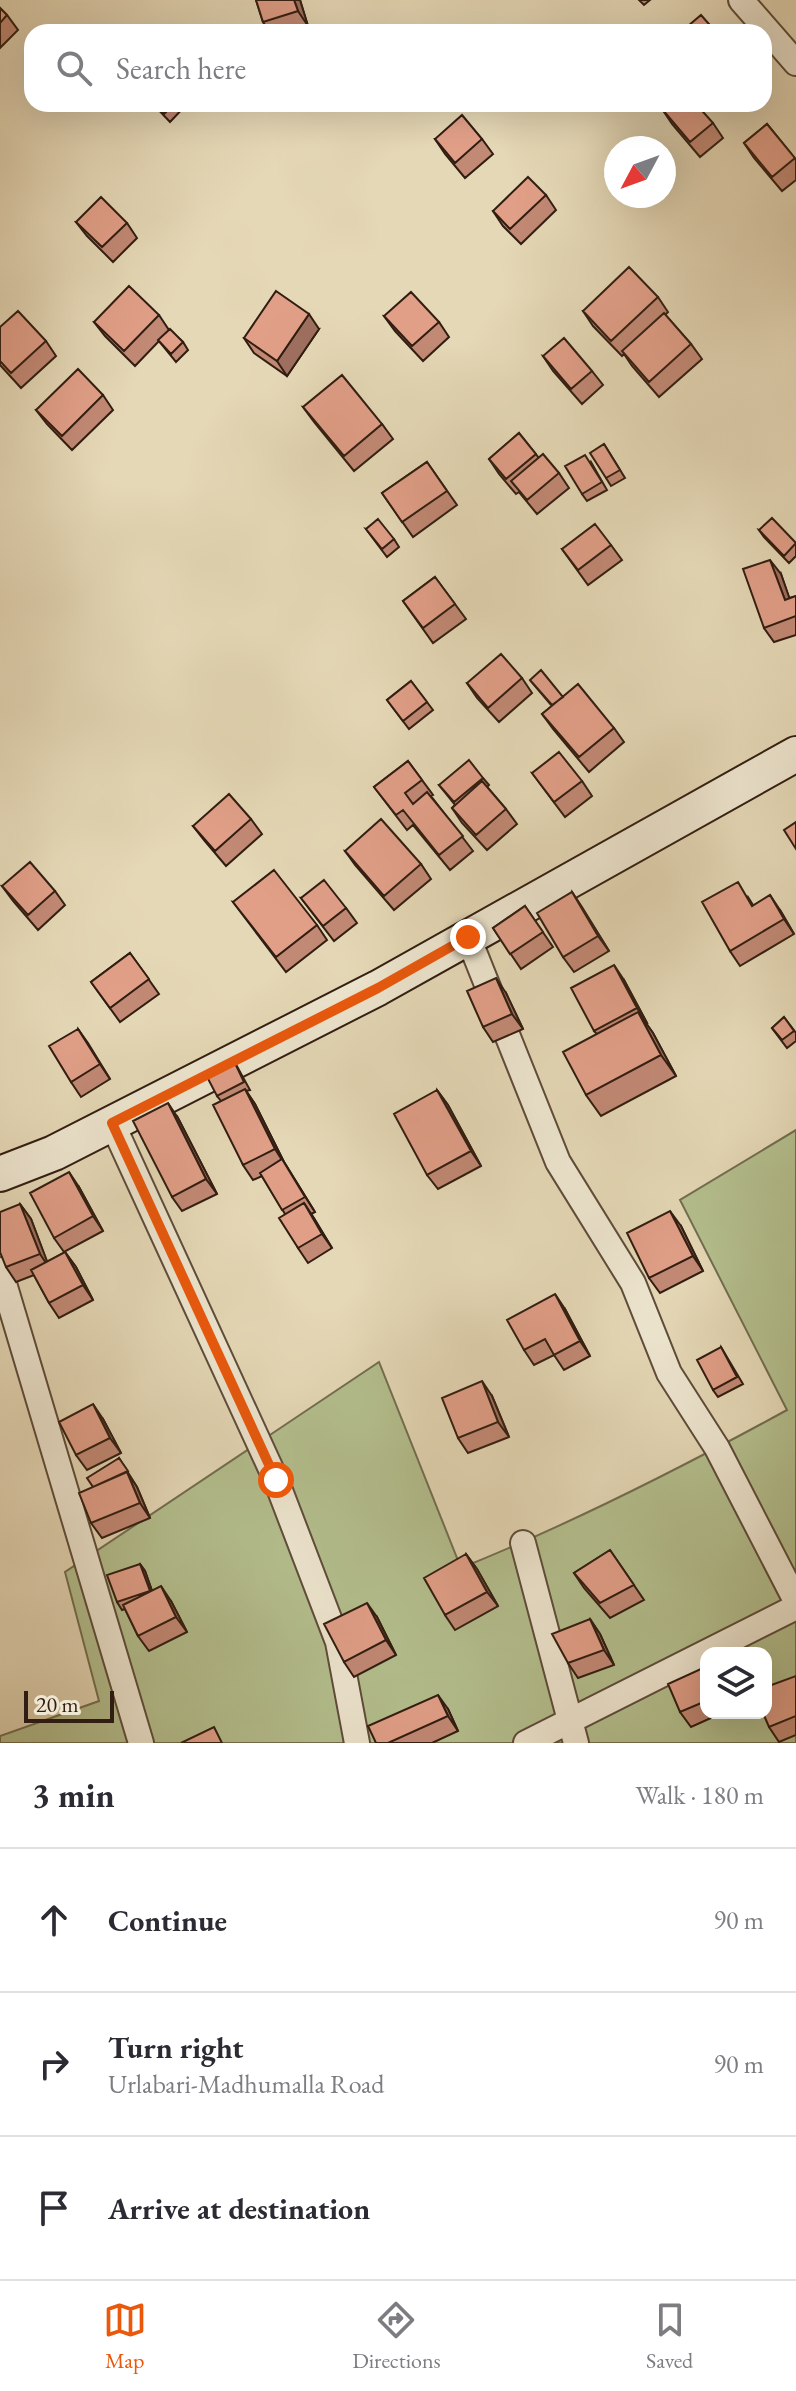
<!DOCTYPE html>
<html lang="en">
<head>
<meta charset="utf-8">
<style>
	:root { --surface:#fff; --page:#f7f7f7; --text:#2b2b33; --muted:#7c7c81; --line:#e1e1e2; --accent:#ea580c }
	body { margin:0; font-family:"EB Garamond",serif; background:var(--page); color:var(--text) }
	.controls { position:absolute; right:24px; bottom:24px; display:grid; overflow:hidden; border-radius:16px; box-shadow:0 8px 32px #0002 }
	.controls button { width:72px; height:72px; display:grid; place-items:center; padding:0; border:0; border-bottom:2px solid var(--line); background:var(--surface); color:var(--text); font:40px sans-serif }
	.compass { position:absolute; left:604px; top:136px; width:72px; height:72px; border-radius:50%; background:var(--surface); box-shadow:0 8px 32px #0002; rotate:229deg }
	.scale { position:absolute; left:24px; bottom:20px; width:90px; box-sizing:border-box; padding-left:8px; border:4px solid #311d11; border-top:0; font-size:22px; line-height:28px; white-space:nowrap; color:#311d11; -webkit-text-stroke:6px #eee6d0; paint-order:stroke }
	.stop { position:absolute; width:24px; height:24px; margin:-18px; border:6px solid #ea580c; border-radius:50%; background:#fff }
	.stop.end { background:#ea580c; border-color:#fff; box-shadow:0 2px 8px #0008 }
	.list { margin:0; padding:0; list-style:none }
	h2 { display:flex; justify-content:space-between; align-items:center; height:104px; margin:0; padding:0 32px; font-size:34px }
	h2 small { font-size:26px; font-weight:400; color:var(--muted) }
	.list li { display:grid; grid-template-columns:52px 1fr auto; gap:24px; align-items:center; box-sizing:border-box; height:144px; padding:0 32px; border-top:2px solid var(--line) }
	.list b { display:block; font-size:30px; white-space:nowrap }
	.list p { margin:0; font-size:26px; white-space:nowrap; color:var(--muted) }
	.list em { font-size:26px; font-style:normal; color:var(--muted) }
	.icon { flex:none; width:44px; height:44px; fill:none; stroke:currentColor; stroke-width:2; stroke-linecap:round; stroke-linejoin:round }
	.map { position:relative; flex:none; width:796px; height:1743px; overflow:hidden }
	.search { position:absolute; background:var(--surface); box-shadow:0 8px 32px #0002; left:24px; right:24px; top:24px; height:88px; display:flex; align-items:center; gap:20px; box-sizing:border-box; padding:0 28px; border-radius:24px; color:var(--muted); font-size:30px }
	.sheet { height:536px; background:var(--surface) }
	nav { display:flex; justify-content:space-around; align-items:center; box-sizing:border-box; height:112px; border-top:2px solid var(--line); background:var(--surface); font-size:22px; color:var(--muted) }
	nav a { display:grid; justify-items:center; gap:4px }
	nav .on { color:var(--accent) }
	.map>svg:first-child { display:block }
	.green { fill:#b4bf8e; stroke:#726e50; stroke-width:2; fill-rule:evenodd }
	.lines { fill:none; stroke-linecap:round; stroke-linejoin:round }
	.street-casing { stroke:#5e4c3a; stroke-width:28 }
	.secondary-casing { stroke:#311d11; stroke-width:38 }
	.street { stroke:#eee6d0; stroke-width:24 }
	.secondary { stroke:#eee6d0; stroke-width:34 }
	.wall { fill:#c28975; stroke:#311d11; stroke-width:2 }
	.shaded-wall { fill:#9e6f5f; stroke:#311d11; stroke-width:2 }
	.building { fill:#e19f88; stroke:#311d11; stroke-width:2 }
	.route { stroke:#ea580c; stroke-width:10 }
</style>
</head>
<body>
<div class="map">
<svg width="796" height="1743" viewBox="0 0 796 1743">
	<rect width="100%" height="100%" fill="#e5d8b6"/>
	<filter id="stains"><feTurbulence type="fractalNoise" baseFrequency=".0025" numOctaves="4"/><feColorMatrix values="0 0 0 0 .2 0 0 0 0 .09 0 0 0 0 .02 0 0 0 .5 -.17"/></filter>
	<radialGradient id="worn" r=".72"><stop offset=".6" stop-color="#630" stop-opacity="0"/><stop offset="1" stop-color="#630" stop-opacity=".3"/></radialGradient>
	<!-- green -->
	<path class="green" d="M796 1130V1743H0V1736L99 1701 65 1572 379 1362 461 1568C573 1523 681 1468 787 1410L680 1200ZM706 1653H766V1713H706Z"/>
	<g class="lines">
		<defs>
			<path id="street" d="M741 0 796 63
				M468 937 558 1162 633 1283 669 1373 717 1448 796 1601
				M112 1123 276 1480 338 1642 357 1743
				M0 1270 141 1743
				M523 1543 576 1743
				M526 1743 796 1607"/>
			<path id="secondary" d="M0 1174 54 1153 378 988 796 754"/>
		</defs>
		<!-- street casing -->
		<use href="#street" class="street-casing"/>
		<!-- secondary casing -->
		<use href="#secondary" class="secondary-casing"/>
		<!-- street -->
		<use href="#street" class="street"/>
		<!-- secondary -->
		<use href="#secondary" class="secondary"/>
	</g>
	<!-- wall -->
	<path class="wall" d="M256 0H300L308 26 289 32H270L263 22Z
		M639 0H650L644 5Z
		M0 8 7 15 18 30 0 48Z
		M153 104H187L170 122Z
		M662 109 713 123 723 138 700 157 672 124Z
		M767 124 796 160V180L782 191 754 158 744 143Z
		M435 139H482L493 154 465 178 445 154Z
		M546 195 556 210 521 244 503 226 493 211Z
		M76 222 127 223 137 238 113 262 87 236Z
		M658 297 668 312 665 315 691 344 702 359 659 397 632 366 624 354 622 356 593 326 583 311Z
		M159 315 169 330 183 342 188 350 176 362 159 341 135 366 105 336 94 322Z
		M384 316 439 322 449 337 423 361 395 331Z
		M0 327 46 341 56 356 21 388 0 365Z
		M319 329 287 376 254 353 244 338Z
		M543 356 592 371 603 385 582 404 553 371Z
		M103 395 113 410 72 450 47 424 36 410Z
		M303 407 382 424 393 439 354 471 314 422Z
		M519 433 539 458 559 473 569 488 537 514 519 492 516 494 499 474 489 459Z
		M604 444 625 478 611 486 606 478Z
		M427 462 457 505 413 537 382 493Z
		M591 462 607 490 587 501 582 494Z
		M366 529 394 539 399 547 387 557Z
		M759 530 796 543V556L789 563 764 537Z
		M611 545 622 560 588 585 562 549Z
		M781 574 789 598 796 596V635L774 642 764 628Z
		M435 577 466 619 433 643 403 601Z
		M522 678 532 693 499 722 477 698 467 683Z
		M530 680 563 697 614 728 624 742 589 772 553 729 542 714 552 706Z
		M411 681 433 710 409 729 387 700Z
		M408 761 433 795 431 796 473 851 450 870 413 825 407 830 374 787Z
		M532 773 582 781 592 796 565 817Z
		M483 778 489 785 487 787 506 809 517 824 487 850 462 823 452 808 455 805 439 785Z
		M251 819 262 834 226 866 204 840 193 826Z
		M345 851 421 864 431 879 394 910 355 865Z
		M2 886 55 891 65 905 38 930 13 901Z
		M572 892 609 951 574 972 563 957Z
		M748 897 753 905 780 910 794 934 740 966 730 951Z
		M301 898 346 908 357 923 334 941Z
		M233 902 317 925 327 940 286 972Z
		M525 906 553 947 521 969 493 928Z
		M130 953 159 994 120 1022 91 982Z
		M624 980 647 1023H646L653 1033 676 1076 601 1116 586 1095 597 1034 594 1031Z
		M506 993 523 1029 493 1042 483 1027Z
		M784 1017 796 1033V1041L787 1048 772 1028Z
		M78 1029 110 1079 81 1097 71 1082Z
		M233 1059 250 1090 246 1091 255 1104 284 1162 315 1212 311 1214 332 1248 308 1263 298 1248 285 1214 262 1176 253 1180 243 1165 221 1101 217 1096Z
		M437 1090 448 1105 481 1166 438 1189 427 1175Z
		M178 1118 217 1194 182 1211 172 1197Z
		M79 1187 103 1231 64 1252 54 1238Z
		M20 1204 31 1219 47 1262 65 1252 76 1267 93 1300 59 1318 49 1303 34 1275 16 1282 6 1267Z
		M681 1226 703 1271 660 1293 649 1278Z
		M565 1309 590 1356 564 1370 554 1355 534 1365 524 1350Z
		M721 1347 743 1384 718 1397 713 1390Z
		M492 1396 509 1437 468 1453 458 1438Z
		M103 1419 121 1453 87 1470 76 1455Z
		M119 1458 137 1487 150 1518 102 1538 91 1523 93 1487Z
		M610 1550 644 1600 610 1618 584 1588 574 1573Z
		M466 1554 477 1569 498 1606 455 1630 445 1615Z
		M140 1564 145 1571 152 1591 171 1601 187 1632 149 1651 138 1636 125 1609 122 1610 117 1602Z
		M377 1617 396 1655 354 1677 344 1662Z
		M590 1619 600 1634 614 1665 578 1678 568 1663Z
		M706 1672V1713H722L691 1727 680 1712Z
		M796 1676V1735L779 1742 769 1727Z
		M448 1709 458 1731 432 1743H376Z"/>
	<!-- shaded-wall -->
	<path class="shaded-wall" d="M294 0H300L308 26 298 11Z
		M309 314 319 329 287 376 277 361Z
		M770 560 781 574 795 614 785 600Z
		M572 892 582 907 609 951 598 936Z
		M770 895 780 910 794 934 784 919Z
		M614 965 624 980 647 1023 637 1008Z
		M496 978 506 993 523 1029 512 1014Z
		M638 1012 653 1033 676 1076 661 1055Z
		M78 1029 88 1043 110 1079 100 1064Z
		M245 1089 255 1104 284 1162 315 1212 275 1149Z
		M437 1090 448 1105 481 1166 471 1151Z
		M168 1103 178 1118 217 1194 206 1179Z
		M69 1172 79 1187 103 1231 93 1216Z
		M304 1203 314 1218 332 1248 322 1234Z
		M20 1204 31 1219 50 1269 40 1254Z
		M670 1211 681 1226 703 1271 693 1256Z
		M65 1252 76 1267 93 1300 83 1285Z
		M555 1294 565 1309 590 1356 580 1341Z
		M482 1381 492 1396 509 1437 498 1422Z
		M93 1404 103 1419 121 1453 110 1438Z
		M127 1472 137 1487 150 1518 140 1503Z
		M466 1554 477 1569 498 1606 487 1592Z
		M140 1564 145 1571 155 1599 150 1591Z
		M161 1586 171 1601 187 1632 176 1617Z
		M367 1603 377 1617 396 1655 386 1640Z
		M590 1619 600 1634 614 1665 604 1650Z
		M438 1695 448 1709 458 1731 448 1716Z"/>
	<!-- building -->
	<path class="building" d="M256 0H294L298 11 263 22Z
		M0 8 7 15 0 23Z
		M701 15 716 32H681Z
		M154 104H174L164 114Z
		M668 104H696L713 123 690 142 662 109Z
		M462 115 482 139 455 163 435 139Z
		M767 124 795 158 772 177 744 143Z
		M528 177 546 195 510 229 493 211Z
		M101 197 127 223 102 247 76 222Z
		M629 267 658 297 611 341 583 311Z
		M129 286 159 315 124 351 94 322Z
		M276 291 309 314 277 361 244 338Z
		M411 292 439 322 412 346 384 316Z
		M18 311 46 341 11 373 0 361V327Z
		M664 313 691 344 649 382 622 351Z
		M170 329 183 342 171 354 158 340Z
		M564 338 592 371 571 389 543 356Z
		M78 369 103 395 62 436 36 410Z
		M342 375 382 424 344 456 303 407Z
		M519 433 536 454 506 479 489 459Z
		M604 444 620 470 606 478 590 453Z
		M543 454 559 473 527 500 511 481Z
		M585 455 602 482 582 494 565 466Z
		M427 462 447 491 402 522 382 493Z
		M772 518 796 543 784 556 759 530Z
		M378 519 394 539 382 549 366 529Z
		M595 524 611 545 578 570 562 549Z
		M770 560 785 600 796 596V616L764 628 743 569Z
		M435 577 455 604 423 628 403 601Z
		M501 654 522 678 488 708 467 683Z
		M541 670 563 697 552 705 530 680Z
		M411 681 427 702 403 721 387 700Z
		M578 684 614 728 579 757 542 714Z
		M559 752 582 781 554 802 532 773Z
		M469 760 483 778 454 802 439 785Z
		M408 761 422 780 405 793 413 804 427 792 463 836 439 855 403 810 396 815 374 787Z
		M482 781 506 809 476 835 452 808Z
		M229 794 251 819 215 851 193 826Z
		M381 819 421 864 384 896 345 851Z
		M796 822V849L784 830Z
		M30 862 55 891 28 915 2 886Z
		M274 870 317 925 276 957 233 902Z
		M324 880 346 908 323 926 301 898Z
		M738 882 752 906 770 895 784 919 730 951 702 902Z
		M572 892 598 936 563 957 537 913Z
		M525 906 543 932 510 954 493 928Z
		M130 953 149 979 110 1008 91 982Z
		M614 965 637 1008 594 1031 571 988Z
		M496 978 512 1014 483 1027 467 991Z
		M638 1012 661 1055 586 1095 563 1052Z
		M784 1017 794 1031 782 1040 772 1028Z
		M78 1029 100 1064 71 1082 49 1046Z
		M233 1059 244 1082 217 1096 205 1073Z
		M245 1089 275 1149 243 1165 213 1105Z
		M437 1090 471 1151 427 1175 394 1114Z
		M168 1103 206 1179 172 1197 133 1121Z
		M282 1159 305 1197 282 1210 260 1173Z
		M69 1172 93 1216 54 1238 30 1193Z
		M304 1203 322 1234 298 1248 279 1218Z
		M20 1204 40 1254 6 1267 0 1252V1212Z
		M670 1211 693 1256 649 1278 627 1233Z
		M65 1252 83 1285 49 1303 31 1270Z
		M555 1294 580 1341 554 1355 545 1339 524 1350 507 1320Z
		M721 1347 737 1377 713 1390 697 1360Z
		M482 1381 498 1422 458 1438 442 1398Z
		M93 1404 110 1438 76 1455 59 1422Z
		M119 1458 128 1471 93 1487 87 1478Z
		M127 1472 140 1503 91 1523 79 1493Z
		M610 1550 634 1585 600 1603 574 1573Z
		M466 1554 487 1592 445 1615 424 1578Z
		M140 1564 150 1591 117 1602 107 1575Z
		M161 1586 176 1617 138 1636 123 1605Z
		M367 1603 386 1640 344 1662 324 1624Z
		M590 1619 604 1650 568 1663 552 1634Z
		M703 1668 706 1674V1701L680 1712 668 1684Z
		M796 1676V1716L769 1727 763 1713H766V1687Z
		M438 1695 448 1716 388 1743H376L368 1726Z
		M214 1727 222 1743H181Z"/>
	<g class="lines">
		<!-- route -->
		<path class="route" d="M276 1480 112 1123 378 988 468 937"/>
	</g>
	<rect width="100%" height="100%" filter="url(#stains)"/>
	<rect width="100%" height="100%" fill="url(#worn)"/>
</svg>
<div class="controls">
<button><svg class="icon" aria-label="layers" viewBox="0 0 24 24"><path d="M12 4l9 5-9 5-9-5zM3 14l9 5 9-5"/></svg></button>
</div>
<svg class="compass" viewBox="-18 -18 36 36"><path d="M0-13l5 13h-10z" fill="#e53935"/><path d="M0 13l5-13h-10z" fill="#7c7c81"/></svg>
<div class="scale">20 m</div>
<div class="stop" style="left:276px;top:1480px"></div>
<div class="stop end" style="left:468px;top:937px"></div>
<div class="search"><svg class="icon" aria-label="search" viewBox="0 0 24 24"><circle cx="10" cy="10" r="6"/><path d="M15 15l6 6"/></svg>Search here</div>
</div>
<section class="sheet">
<h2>3 min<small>Walk · 180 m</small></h2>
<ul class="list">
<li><svg class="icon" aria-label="ahead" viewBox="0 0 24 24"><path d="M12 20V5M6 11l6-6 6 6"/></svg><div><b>Continue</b></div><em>90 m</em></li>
<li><svg class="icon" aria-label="right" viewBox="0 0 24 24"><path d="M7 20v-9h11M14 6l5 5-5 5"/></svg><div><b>Turn right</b><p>Urlabari-Madhumalla Road</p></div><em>90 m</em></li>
<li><svg class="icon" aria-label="arrive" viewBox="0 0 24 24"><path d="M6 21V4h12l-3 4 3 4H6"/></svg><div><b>Arrive at destination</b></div></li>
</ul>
</section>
<nav>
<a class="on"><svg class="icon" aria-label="map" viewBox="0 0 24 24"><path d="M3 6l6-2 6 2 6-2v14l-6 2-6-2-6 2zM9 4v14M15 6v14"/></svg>Map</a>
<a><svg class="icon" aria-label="directions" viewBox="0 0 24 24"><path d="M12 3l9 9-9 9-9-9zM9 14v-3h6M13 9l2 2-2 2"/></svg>Directions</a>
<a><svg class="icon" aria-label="saved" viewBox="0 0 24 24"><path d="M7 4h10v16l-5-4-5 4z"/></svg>Saved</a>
</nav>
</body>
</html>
